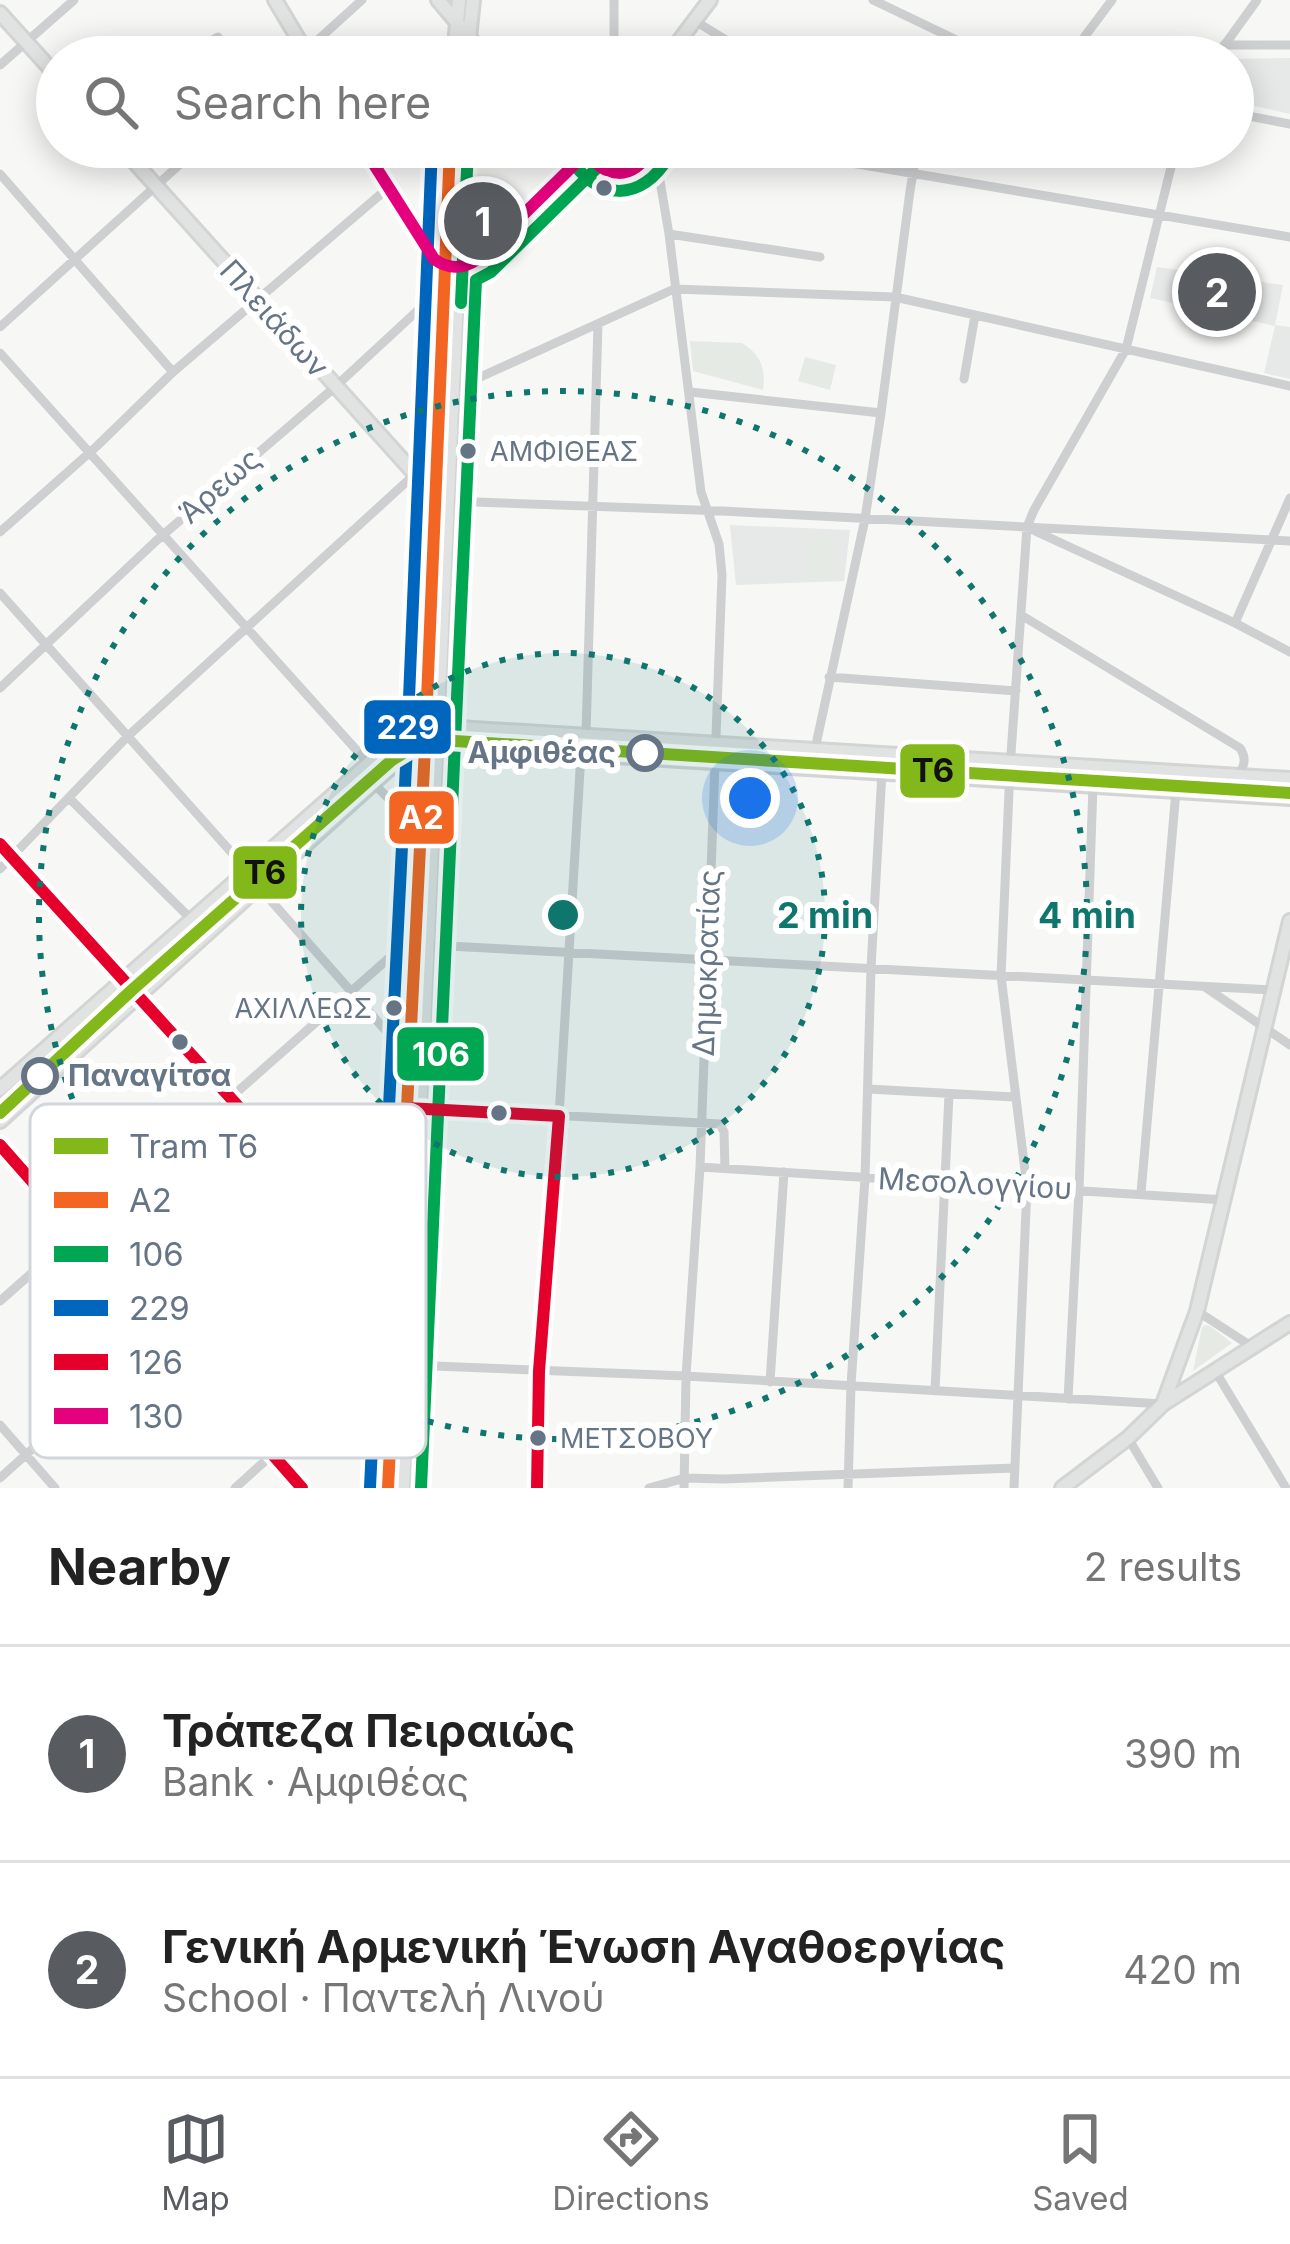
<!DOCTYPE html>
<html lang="en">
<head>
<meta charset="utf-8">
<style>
	:root { --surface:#fff; --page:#f6f6f6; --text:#222; --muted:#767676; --line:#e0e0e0; --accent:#585c61 }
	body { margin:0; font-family:Inter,sans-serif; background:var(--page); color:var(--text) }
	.you { position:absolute; left:750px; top:798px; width:42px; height:42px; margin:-30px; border:9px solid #fff; border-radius:50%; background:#1a73e8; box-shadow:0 0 0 18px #1a73e833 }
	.badge { display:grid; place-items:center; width:78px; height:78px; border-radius:50%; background:var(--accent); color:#fff; font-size:39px; font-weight:700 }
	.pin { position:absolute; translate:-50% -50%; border:6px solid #fff; box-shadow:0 3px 12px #0006 }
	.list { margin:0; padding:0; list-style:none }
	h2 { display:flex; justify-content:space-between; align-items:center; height:156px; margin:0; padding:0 48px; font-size:51px }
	h2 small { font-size:39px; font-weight:400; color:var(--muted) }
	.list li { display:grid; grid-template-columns:78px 1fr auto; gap:36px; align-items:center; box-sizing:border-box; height:216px; padding:0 48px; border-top:3px solid var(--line) }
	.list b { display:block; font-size:45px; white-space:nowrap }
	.list p { margin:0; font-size:39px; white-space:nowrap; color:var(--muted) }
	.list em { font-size:39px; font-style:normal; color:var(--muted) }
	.icon { flex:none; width:66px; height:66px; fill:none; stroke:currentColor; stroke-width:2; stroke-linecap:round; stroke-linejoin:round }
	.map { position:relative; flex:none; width:1290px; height:1488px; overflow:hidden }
	.search { position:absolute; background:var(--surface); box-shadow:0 6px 30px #0003; left:36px; right:36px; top:36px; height:132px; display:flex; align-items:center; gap:30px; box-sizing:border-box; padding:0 42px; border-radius:66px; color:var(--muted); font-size:45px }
	.sheet { height:588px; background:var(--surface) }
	nav { display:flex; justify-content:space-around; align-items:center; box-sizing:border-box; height:168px; border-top:3px solid var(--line); background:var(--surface); font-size:33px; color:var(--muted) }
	nav a { display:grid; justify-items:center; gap:6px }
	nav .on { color:var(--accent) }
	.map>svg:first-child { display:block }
	.built { fill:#e7e8e8 }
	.grass { fill:url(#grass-tufts) }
	.park { fill:#e6eae4 }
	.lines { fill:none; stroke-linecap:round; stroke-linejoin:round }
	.secondary-casing { stroke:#d3d5d5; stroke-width:18 }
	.street { stroke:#cecfd1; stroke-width:9 }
	.secondary { stroke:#e1e2e2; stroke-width:12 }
	.bus-1-casing { stroke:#fff; stroke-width:21 }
	.bus-2-casing { stroke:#fff; stroke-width:21 }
	.bus-3-casing { stroke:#fff; stroke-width:21 }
	.bus-4-casing { stroke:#fff; stroke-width:21 }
	.bus-5-casing { stroke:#fff; stroke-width:21 }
	.bus-1 { stroke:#f26522; stroke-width:12 }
	.bus-2 { stroke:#00a651; stroke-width:12 }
	.bus-3 { stroke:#0065bd; stroke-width:12 }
	.bus-4 { stroke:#e4002b; stroke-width:12 }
	.bus-5 { stroke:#e5007d; stroke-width:12 }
	.tram-1-casing { stroke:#fff; stroke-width:21 }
	.tram-1 { stroke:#83b81a; stroke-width:12 }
	.ring { fill:none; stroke:#0f766e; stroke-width:6; stroke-dasharray:6 12 }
	.bus-dot { fill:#667586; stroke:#fff; stroke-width:4.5 }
	.stop-dot { fill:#fff; stroke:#667586; stroke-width:6 }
	.labels { text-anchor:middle; stroke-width:12; stroke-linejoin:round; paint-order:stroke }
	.bus-label { font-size:27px; fill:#667586; stroke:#fff; text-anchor:start }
	.street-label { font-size:30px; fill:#667586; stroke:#fff }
	.stop-label { font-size:30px; font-weight:bold; fill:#667586; stroke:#fff; text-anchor:end }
	.key { fill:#fff; stroke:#d1d6db; stroke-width:3 }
	.key-label { font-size:33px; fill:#667586 }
	.centre { fill:#0f766e; stroke:#fff; stroke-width:6 }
	.ring-label { font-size:36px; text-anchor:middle; font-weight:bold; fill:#0f766e; stroke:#fff; stroke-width:12; stroke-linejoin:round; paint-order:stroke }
	.line-badge { stroke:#fff; stroke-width:4.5 }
	.badge-label { font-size:33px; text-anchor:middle; font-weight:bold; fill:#fff }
	.pale-badge-label { font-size:33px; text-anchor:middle; font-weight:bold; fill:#111 }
</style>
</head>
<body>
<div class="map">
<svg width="1290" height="1488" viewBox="0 0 1290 1488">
	<defs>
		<pattern id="grass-tufts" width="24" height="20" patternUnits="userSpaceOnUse" patternTransform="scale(3)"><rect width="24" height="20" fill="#e6eae4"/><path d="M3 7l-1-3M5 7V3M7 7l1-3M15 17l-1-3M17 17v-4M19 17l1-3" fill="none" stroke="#bec2be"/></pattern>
	</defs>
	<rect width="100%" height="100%" fill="#f7f7f6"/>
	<!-- built -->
	<path class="built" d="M1290 58V114L1233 101V59Z
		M1157 267 1283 285 1275 325 1290 327V379L1264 373 1275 326 1150 298Z
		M730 525 850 530 844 581 736 585Z"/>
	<!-- grass -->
	<path class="grass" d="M452 730 704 745V749L580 743 581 747 703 754V758L459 743V738H452Z
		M417 736V749L274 867 268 860 382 758Z
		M727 747 1000 766 999 777 726 759V755L849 763V759L726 751Z
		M1027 767 1290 783V795L1026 779Z
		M263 864 269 871 208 925 204 921 195 929 192 926Z
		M113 992 123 1003 0 1115V1109L86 1031 81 1027 0 1099V1094Z"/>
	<!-- park -->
	<path class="park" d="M690 341 742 343C761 355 766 368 763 390L693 371Z
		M805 357 836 365 830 390 798 381Z
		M808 538 835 539 834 579 807 578Z
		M1205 1325 1210 1326 1232 1343 1193 1371 1202 1327Z"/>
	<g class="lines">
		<defs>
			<path id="secondary" d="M275 0 309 57
				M438 0 486 57
				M0 13 57 76
				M454 57 459 0
				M467 57 473 0
				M667 57 710 0
				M121 147 415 474 435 480
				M363 147 434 259 448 266
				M584 148C601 182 638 182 653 147
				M459 268 478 259 586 153
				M0 844 317 1193 407 1108
				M0 1089 390 745 406 733 425 726 1290 779
				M0 1121 391 767C406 755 420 748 438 745L1290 798
				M0 1145 302 1488
				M1163 1404 1197 1311 1290 921
				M388 1488 425 747 450 147
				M403 1488 464 147
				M1062 1488 1128 1438 1163 1404 1290 1323"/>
		</defs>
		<!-- secondary casing -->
		<use href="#secondary" class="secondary-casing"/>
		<!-- street -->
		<path class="street" d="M873 0 992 57
			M695 21 754 57
			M1224 45H1290
			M181 57 218 37
			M299 57 362 0
			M614 57V0
			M1073 57 1085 36 1112 0
			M1216 57 1257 0
			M0 65 74 0
			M1233 113 1290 124
			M593 147C607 168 630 168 644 147
			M756 147 1290 237
			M641 166 660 181 669 234 701 492 719 544 722 575 700 1167 686 1376 684 1488
			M0 174 173 372
			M669 234 820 257
			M0 327 199 147
			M0 353 369 764
			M964 379 975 315
			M454 389 674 289 895 297 1290 386
			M690 392 881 413
			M449 501 723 511 1290 541
			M1035 531 1235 623 1290 652
			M0 532 97 446 173 372 388 188
			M0 593 248 871
			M1021 615 1240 748C1247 759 1244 765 1239 776
			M1235 623 1290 498
			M829 677 1016 691
			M0 688 156 541 335 387 443 287
			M586 734 598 324
			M815 749 865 519 881 413 910 191 915 161 921 147
			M373 783 398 808
			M69 798 192 920
			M0 869 128 736 415 474
			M258 886 409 1057
			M429 945 1273 990
			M1205 987 1290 1045
			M868 1089 1014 1097
			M420 1108 720 1124 724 1132 725 1168
			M700 1167 1225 1200
			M1141 1193 1176 791
			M0 1301 415 935
			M1197 1311 1251 1346
			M409 1365 686 1376 1163 1404
			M1214 1369 1286 1488
			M770 1382 784 1172
			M935 1391 949 1094
			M1068 1399 1079 1191 1093 785
			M0 1425 55 1488
			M1128 1438 1158 1488
			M0 1478 317 1193 398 1273
			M235 1488 366 1370H394
			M537 1488 539 1371 559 1116 581 754
			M649 1488 685 1478 724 1479 1014 1468
			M848 1488 851 1385 865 1178 871 968 882 772
			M1014 1488 1027 1187 1001 976 1010 768 1027 527 1034 510 1126 349 1176 147"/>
		<!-- secondary -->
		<use href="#secondary" class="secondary"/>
		<defs>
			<path id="bus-1" d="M388 1488 425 747 450 147"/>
			<path id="bus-2" d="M569 156C596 202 642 203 669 156
				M461 303 468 148
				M421 1488 476 280 491 272 599 166"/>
			<path id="bus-3" d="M370 1487 407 746 432 147"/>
			<path id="bus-4" d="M0 844 317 1193 407 1108 559 1116 539 1371 537 1488
				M0 1145 302 1488"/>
			<path id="bus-5" d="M363 147 434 259C449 270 463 269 478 259L586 153
				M584 147C604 181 633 182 653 147"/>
		</defs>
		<!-- bus-1 casing -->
		<use href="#bus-1" class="bus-1-casing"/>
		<!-- bus-2 casing -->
		<use href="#bus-2" class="bus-2-casing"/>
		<!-- bus-3 casing -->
		<use href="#bus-3" class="bus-3-casing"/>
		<!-- bus-4 casing -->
		<use href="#bus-4" class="bus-4-casing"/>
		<!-- bus-5 casing -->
		<use href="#bus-5" class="bus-5-casing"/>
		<!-- bus-1 -->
		<use href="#bus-1" class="bus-1"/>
		<!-- bus-2 -->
		<use href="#bus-2" class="bus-2"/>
		<!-- bus-3 -->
		<use href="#bus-3" class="bus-3"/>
		<!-- bus-4 -->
		<use href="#bus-4" class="bus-4"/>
		<!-- bus-5 -->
		<use href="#bus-5" class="bus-5"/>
		<defs>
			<path id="tram-1" d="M0 1113 132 990 392 760 415 746 439 740 1290 793"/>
		</defs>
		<!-- tram-1 casing -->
		<use href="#tram-1" class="tram-1-casing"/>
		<!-- tram-1 -->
		<use href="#tram-1" class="tram-1"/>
	</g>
	<!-- distance rings -->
	<circle cx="563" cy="915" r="262" fill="#0f766e" fill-opacity=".12"/>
	<g class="ring">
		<circle cx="563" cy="915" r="262"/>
		<circle cx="563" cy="915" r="524"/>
	</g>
	<!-- markers -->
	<g class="bus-dot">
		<circle cx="604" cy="188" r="10"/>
		<circle cx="468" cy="451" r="10"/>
		<circle cx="394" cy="1008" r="10"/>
		<circle cx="180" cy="1042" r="10"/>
		<circle cx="499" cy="1113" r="10"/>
		<circle cx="538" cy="1438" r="10"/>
	</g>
	<g class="stop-dot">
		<circle cx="645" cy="753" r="16"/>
		<circle cx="40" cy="1076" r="16"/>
	</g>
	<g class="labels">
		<!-- bus labels -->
		<g class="bus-label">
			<text x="490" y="461">ΑΜΦΙΘΕΑΣ</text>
			<text x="372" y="1018" text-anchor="end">ΑΧΙΛΛΕΩΣ</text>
			<text x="560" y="1448">ΜΕΤΣΟΒΟΥ</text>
		</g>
		<!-- street labels -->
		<g class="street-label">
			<text transform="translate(274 319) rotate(48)" y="10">Πλειάδων</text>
			<text transform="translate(220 486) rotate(-41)" y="10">Άρεως</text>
			<text transform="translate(707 963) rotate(-88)" y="10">Δημοκρατίας</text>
			<text transform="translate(975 1184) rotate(3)" y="10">Μεσολογγίου</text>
		</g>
		<!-- stop labels -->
		<g class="stop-label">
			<text x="616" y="763">Αμφιθέας</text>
			<text x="68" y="1086" text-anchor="start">Παναγίτσα</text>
		</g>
	</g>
	<!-- legend -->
	<rect x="30" y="1104" width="396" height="354" rx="18" class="key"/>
	<rect x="54" y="1138" width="54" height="16" fill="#83b81a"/>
	<rect x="54" y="1192" width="54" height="16" fill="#f26522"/>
	<rect x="54" y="1246" width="54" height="16" fill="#00a651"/>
	<rect x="54" y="1300" width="54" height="16" fill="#0065bd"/>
	<rect x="54" y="1354" width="54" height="16" fill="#e4002b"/>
	<rect x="54" y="1408" width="54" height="16" fill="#e5007d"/>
	<g class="key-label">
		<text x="129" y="1158">Tram Τ6</text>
		<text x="129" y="1212">Α2</text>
		<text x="129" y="1266">106</text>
		<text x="129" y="1320">229</text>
		<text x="129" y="1374">126</text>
		<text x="129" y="1428">130</text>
	</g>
	<circle cx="563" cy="915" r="18" class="centre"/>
	<g class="ring-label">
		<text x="825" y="928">2 min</text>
		<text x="1087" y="928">4 min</text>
	</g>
	<g class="line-badge">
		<rect x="362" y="698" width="91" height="58" rx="12" fill="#0065bd"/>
		<rect x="898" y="742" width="69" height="58" rx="12" fill="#83b81a"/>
		<rect x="387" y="789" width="69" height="57" rx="12" fill="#f26522"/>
		<rect x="231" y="844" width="68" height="57" rx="12" fill="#83b81a"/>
		<rect x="395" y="1025" width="91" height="58" rx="12" fill="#00a651"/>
	</g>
	<g class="badge-label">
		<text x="408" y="739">229</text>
		<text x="421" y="829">Α2</text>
		<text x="441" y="1066">106</text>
	</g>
	<g class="pale-badge-label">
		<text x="933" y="782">Τ6</text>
		<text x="265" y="884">Τ6</text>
	</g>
</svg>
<div class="you"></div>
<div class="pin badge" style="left:483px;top:221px">1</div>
<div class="pin badge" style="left:1217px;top:292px">2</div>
<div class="search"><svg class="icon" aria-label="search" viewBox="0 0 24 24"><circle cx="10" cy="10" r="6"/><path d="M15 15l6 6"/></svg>Search here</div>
</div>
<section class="sheet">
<h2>Nearby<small>2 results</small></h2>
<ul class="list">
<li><span class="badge">1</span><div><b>Τράπεζα Πειραιώς</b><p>Bank · Αμφιθέας</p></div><em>390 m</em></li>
<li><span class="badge">2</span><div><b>Γενική Αρμενική Ένωση Αγαθοεργίας</b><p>School · Παντελή Λινού</p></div><em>420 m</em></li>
</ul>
</section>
<nav>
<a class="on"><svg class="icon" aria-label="map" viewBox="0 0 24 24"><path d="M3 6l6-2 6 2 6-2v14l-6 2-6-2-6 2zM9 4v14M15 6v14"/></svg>Map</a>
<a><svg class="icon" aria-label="directions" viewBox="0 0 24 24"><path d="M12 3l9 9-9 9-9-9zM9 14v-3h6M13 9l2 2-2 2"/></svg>Directions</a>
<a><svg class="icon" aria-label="saved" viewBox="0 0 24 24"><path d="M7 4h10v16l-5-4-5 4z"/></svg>Saved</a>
</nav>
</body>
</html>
